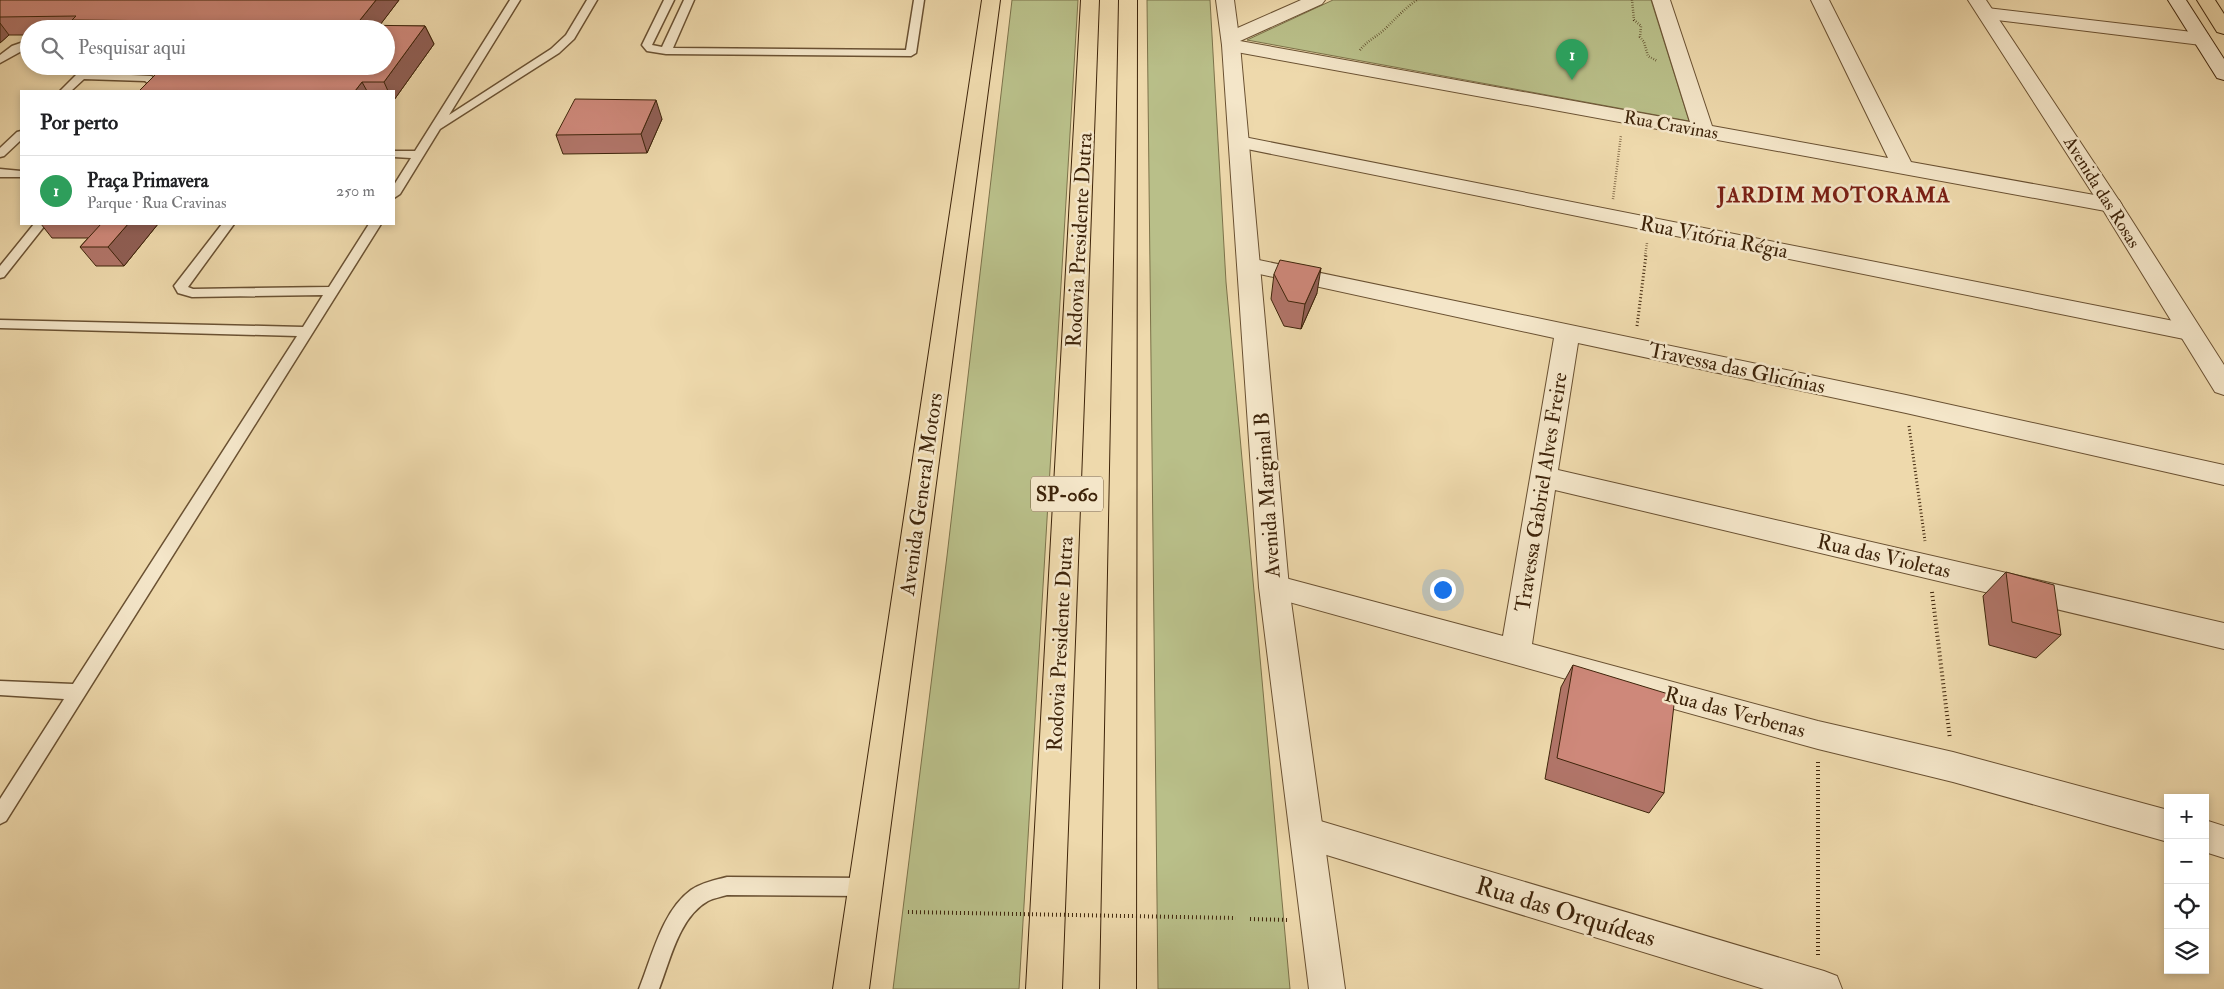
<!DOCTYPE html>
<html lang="pt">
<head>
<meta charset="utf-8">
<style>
	:root { --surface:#fff; --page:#f2f2f2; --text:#202124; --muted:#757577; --line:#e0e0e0; --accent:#d93025 }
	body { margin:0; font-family:"IM FELL Double Pica",serif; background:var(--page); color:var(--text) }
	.controls { position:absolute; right:15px; bottom:15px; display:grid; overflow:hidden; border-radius:0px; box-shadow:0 2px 8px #0003 }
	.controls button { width:45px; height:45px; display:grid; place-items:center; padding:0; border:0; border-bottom:1px solid var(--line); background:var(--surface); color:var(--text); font:25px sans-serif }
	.you { position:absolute; left:1442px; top:589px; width:18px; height:18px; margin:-12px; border:4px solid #fff; border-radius:50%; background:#1a73e8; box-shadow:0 0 0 8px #1a73e833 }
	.badge { display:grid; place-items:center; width:32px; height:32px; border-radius:50%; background:var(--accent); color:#fff; font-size:16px; font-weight:700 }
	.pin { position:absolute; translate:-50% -41px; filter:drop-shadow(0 1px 2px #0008) }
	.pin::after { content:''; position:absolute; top:26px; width:18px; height:15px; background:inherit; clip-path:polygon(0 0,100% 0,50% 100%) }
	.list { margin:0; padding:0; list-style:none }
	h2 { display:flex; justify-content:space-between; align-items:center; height:65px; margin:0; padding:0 20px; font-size:21px }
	h2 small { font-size:16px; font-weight:400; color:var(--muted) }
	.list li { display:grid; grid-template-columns:32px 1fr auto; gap:15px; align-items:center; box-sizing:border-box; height:70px; padding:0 20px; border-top:1px solid var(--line) }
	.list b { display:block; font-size:19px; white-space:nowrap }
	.list p { margin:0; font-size:16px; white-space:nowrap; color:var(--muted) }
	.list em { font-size:16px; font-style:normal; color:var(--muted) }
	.icon { flex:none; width:28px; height:28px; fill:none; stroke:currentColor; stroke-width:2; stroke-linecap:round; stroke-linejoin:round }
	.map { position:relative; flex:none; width:2224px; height:989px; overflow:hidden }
	.search { position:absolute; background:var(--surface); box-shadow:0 2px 8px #0003; left:20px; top:20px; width:375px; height:55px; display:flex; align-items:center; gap:12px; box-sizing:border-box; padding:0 18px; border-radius:28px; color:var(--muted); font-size:19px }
	.panel { position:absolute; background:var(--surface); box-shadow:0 2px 8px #0003; left:20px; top:90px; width:375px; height:135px; border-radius:0px }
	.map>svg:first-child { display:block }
	.green { fill:#b9bf89; stroke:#7c724a }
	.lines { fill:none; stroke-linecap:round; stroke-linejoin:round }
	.service-casing { stroke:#6a5132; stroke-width:3 }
	.minor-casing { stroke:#6a5132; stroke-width:2 }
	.tertiary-casing { stroke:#6a5132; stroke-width:2 }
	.secondary-casing { stroke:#3e240a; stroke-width:2 }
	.primary-casing { stroke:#3e240a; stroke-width:2 }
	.motorway-casing { stroke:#3e240a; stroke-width:2 }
	.path-far2 { stroke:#3e240a; stroke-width:2.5; stroke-dasharray:0.5 2; stroke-linecap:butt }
	.path-far1 { stroke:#3e240a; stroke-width:3; stroke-dasharray:1 2.5; stroke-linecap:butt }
	.path { stroke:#3e240a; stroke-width:4; stroke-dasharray:1 3; stroke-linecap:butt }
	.service { fill:#f4e6c9; fill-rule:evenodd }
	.minor { fill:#f4e6c9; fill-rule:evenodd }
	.tertiary { fill:#f4e6c9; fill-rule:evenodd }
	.secondary { fill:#f4e6c9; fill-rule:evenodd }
	.primary { fill:#eed9ac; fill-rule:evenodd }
	.motorway { fill:#eed9ac; fill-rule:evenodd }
	.path-bridge { stroke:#3e240a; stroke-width:4; stroke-dasharray:1 3; stroke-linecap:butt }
	.wall { fill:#b17569; stroke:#3e240a }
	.shaded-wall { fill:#905f55; stroke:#3e240a }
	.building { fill:#ce887a; stroke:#3e240a }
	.labels { text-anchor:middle; stroke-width:5; stroke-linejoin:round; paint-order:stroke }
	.far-street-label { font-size:18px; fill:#3e240a; stroke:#f4e6c9 }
	.shield { fill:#f4e6c9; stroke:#755e43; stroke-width:1 }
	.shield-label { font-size:20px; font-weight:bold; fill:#3e240a }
	.far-district-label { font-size:21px; font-weight:bold; letter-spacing:1px; fill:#7a1f14; stroke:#f4e6c9 }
	.street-label { font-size:21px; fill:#3e240a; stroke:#f4e6c9 }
	.near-street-label { font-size:25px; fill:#3e240a; stroke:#f4e6c9 }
</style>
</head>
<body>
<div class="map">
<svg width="2224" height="989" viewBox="0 0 2224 989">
	<rect width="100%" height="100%" fill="#eed9ac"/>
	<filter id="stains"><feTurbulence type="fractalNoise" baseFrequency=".004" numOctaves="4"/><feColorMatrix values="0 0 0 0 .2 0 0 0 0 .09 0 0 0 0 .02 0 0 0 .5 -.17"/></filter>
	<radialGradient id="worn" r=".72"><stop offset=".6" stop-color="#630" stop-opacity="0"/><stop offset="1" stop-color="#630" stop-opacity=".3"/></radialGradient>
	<!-- green -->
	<path class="green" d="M1012 0H1078L1019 989H893L947 556Z
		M1147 0H1210L1226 282 1290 989H1158Z
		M1333 0H1651L1689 121 1247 40Z"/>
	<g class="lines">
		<defs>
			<path id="service" d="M510 0H520L449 115 551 49 566 35 587 0H597L574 39 559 53 440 129 400 194 394 198V185L411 158 394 157V151H415Z
				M664 0H674L652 45 662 47 684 0H694L673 48 906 50 914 0H924L916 53 911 56 666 54 647 51 642 45Z
				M29 40V47L0 63V55L12 46Z
				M88 67 93 70 91 73 151 76 157 79 160 85 156 91H146L150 85 145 81 84 79 71 91H60L77 74Z
				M21 131V140L4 156 0 157V148L17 132Z
				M0 169 21 171V177H0Z
				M34 224H46L4 277 0 278V266Z
				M222 224H234L188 287 193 289 329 287 369 224H381L6 821 0 824V799L64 699 0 695V681L73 684 297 336 0 328V320L303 327 323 295 192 297 178 293 174 286Z
				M727 877 865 878 872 880 875 887 872 894 865 896 727 895C721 897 714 898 708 901 679 917 670 961 659 989H639C652 957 662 911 691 890 701 883 715 880 727 877Z"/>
			<path id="minor" d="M1301 0H1325L1322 4 1240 41 1690 122 1652 0H1670L1712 126 1888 158 1811 0H1829L1911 162 2111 198 2119 200 2122 205 2119 210 2111 212 1231 51 1224 49 1222 45 1224 41 1222 38 1224 34Z
				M1987 8 2201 33 2208 35 2210 39 2208 43 2201 45 1980 18 1978 14 1980 10Z
				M1239 136 2189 324 2198 326 2201 332 2198 338 2189 340 1232 146 1229 142 1232 138Z
				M1249 258 1906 395 2224 465V485L1906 413 1578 343 1558 470 2224 623V649L1555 490 1532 644 1818 721 1953 752 2168 810V842L1953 782 1818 749 1264 595 1259 587 1264 579 1274 575 1503 636 1554 338 1241 270 1237 265 1241 260Z
				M1307 817 1824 971 1837 976 1842 989H1764L1307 849 1295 844 1290 833 1295 822Z
				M2205 820 2224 826V858L2205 852Z"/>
			<path id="tertiary" d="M1216 0H1234L1240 45 1289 587 1345 989H1309L1259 587 1222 45Z
				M1968 0H1986L2122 205 2224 365V395L2215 392 2100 205Z"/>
			<path id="secondary" d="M2168 0H2186L2224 59V80L2217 78Z"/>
			<path id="primary" d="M982 0H1000L869 989H833Z
				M2197 0H2215L2224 14V34L2217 32Z"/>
			<path id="motorway" d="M1081 0H1099L1062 989H1026Z
				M1119 0H1137L1136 989H1100Z"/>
		</defs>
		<!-- service casing -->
		<use href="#service" class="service-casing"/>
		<!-- minor casing -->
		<use href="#minor" class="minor-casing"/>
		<!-- tertiary casing -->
		<use href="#tertiary" class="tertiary-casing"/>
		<!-- secondary casing -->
		<use href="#secondary" class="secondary-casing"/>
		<!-- primary casing -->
		<use href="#primary" class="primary-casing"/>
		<!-- motorway casing -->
		<use href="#motorway" class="motorway-casing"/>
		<!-- path-far2 -->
		<path class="path-far2" d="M1632 0 1634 20 1641 26 1640 37 1644 42 1648 56 1657 61
			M1360 50C1367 41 1376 37 1384 30 1395 19 1404 9 1417 0
			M1613 199 1621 135
			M1645 256 1647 243"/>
		<!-- path-far1 -->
		<path class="path-far1" d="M1637 326 1646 255
			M1909 426 1925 541"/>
		<!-- path -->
		<path class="path" d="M1932 592 1950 739
			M1818 762V956
			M1250 919 1289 920"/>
		<!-- service -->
		<use href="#service" class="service"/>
		<!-- minor -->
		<use href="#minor" class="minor"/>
		<!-- tertiary -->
		<use href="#tertiary" class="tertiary"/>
		<!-- secondary -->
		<use href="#secondary" class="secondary"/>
		<!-- primary -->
		<use href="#primary" class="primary"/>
		<!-- motorway -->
		<use href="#motorway" class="motorway"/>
		<!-- path-bridge -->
		<path class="path-bridge" d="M908 912 1236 918"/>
	</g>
	<!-- wall -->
	<path class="wall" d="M0 0H399L379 26H425L434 44 394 100V91H139L160 70 158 66H386V29H29V35H9L0 43Z
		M662 119 647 153 563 154 556 135Z
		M41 224H158L124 266H96L80 247 88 238H52Z
		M1274 274 1317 293 1301 329 1284 326 1271 299Z
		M2006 572 2061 635 2036 658 1989 645 1983 596Z
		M1573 665 1664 793 1649 813 1545 779 1561 687Z"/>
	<!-- shaded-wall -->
	<path class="shaded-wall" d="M376 0H399L377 29 356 25Z
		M0 23 9 35 0 43Z
		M425 26 434 44 394 100V91H388L384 82Z
		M362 82 367 91H355Z
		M656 100 662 119 647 153 641 134Z
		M128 224H158L124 266 108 247Z
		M1321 268 1317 293 1301 329 1305 304Z"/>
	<!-- building -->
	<path class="building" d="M0 0H376L356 25 425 26 384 82H362L355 91H139L164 66H386V29H179L186 21 72 20 76 16 0 17Z
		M575 99 656 100 641 134 556 135Z
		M101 224H128L108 247H80Z
		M1280 260 1321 268 1305 304 1288 301 1274 274Z
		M2006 572 2054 585 2061 635 2012 622Z
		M1573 665 1675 696 1664 793 1557 758Z"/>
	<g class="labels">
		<!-- far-street labels -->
		<g class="far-street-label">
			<text transform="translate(1671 125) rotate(10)" y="6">Rua Cravinas</text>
			<text transform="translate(2102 192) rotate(58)" y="6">Avenida das Rosas</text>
		</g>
		<!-- shield labels -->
		<rect class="shield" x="1031" y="476.5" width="72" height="35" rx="4"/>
		<g class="shield-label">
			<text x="1067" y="501">SP-060</text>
		</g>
		<!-- far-district labels -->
		<g class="far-district-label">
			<text x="1834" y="202">JARDIM MOTORAMA</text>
		</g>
		<!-- street labels -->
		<g class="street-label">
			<text transform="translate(1714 237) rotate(11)" y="7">Rua Vitória Régia</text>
			<text transform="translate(1079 240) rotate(-87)" y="7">Rodovia Presidente Dutra</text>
			<text transform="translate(1737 368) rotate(12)" y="7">Travessa das Glicínias</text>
			<text transform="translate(1541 492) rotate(-81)" y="7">Travessa Gabriel Alves Freire</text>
			<text transform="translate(921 494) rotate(-82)" y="7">Avenida General Motors</text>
			<text transform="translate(1267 495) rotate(-94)" y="7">Avenida Marginal B</text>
			<text transform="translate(1884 556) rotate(13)" y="7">Rua das Violetas</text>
			<text transform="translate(1060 644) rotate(-87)" y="7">Rodovia Presidente Dutra</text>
			<text transform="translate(1735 712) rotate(15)" y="7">Rua das Verbenas</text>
		</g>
		<!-- near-street labels -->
		<g class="near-street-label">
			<text transform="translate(1566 911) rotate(17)" y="9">Rua das Orquídeas</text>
		</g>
	</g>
	<rect width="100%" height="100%" filter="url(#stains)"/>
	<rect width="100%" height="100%" fill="url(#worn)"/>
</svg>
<div class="controls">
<button>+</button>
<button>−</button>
<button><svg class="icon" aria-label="locate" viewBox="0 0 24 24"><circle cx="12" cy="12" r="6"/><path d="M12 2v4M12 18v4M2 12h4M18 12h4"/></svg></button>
<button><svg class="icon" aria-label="layers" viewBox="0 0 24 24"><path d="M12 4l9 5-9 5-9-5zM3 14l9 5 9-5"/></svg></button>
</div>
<div class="you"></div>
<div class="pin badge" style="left:1572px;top:80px;background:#2e9e5b">1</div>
<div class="search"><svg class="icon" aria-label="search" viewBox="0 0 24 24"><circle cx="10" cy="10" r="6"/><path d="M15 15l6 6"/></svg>Pesquisar aqui</div>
<section class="panel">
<h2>Por perto<small></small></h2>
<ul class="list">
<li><span class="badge" style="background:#2e9e5b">1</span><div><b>Praça Primavera</b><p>Parque · Rua Cravinas</p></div><em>250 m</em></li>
</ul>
</section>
</div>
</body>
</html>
